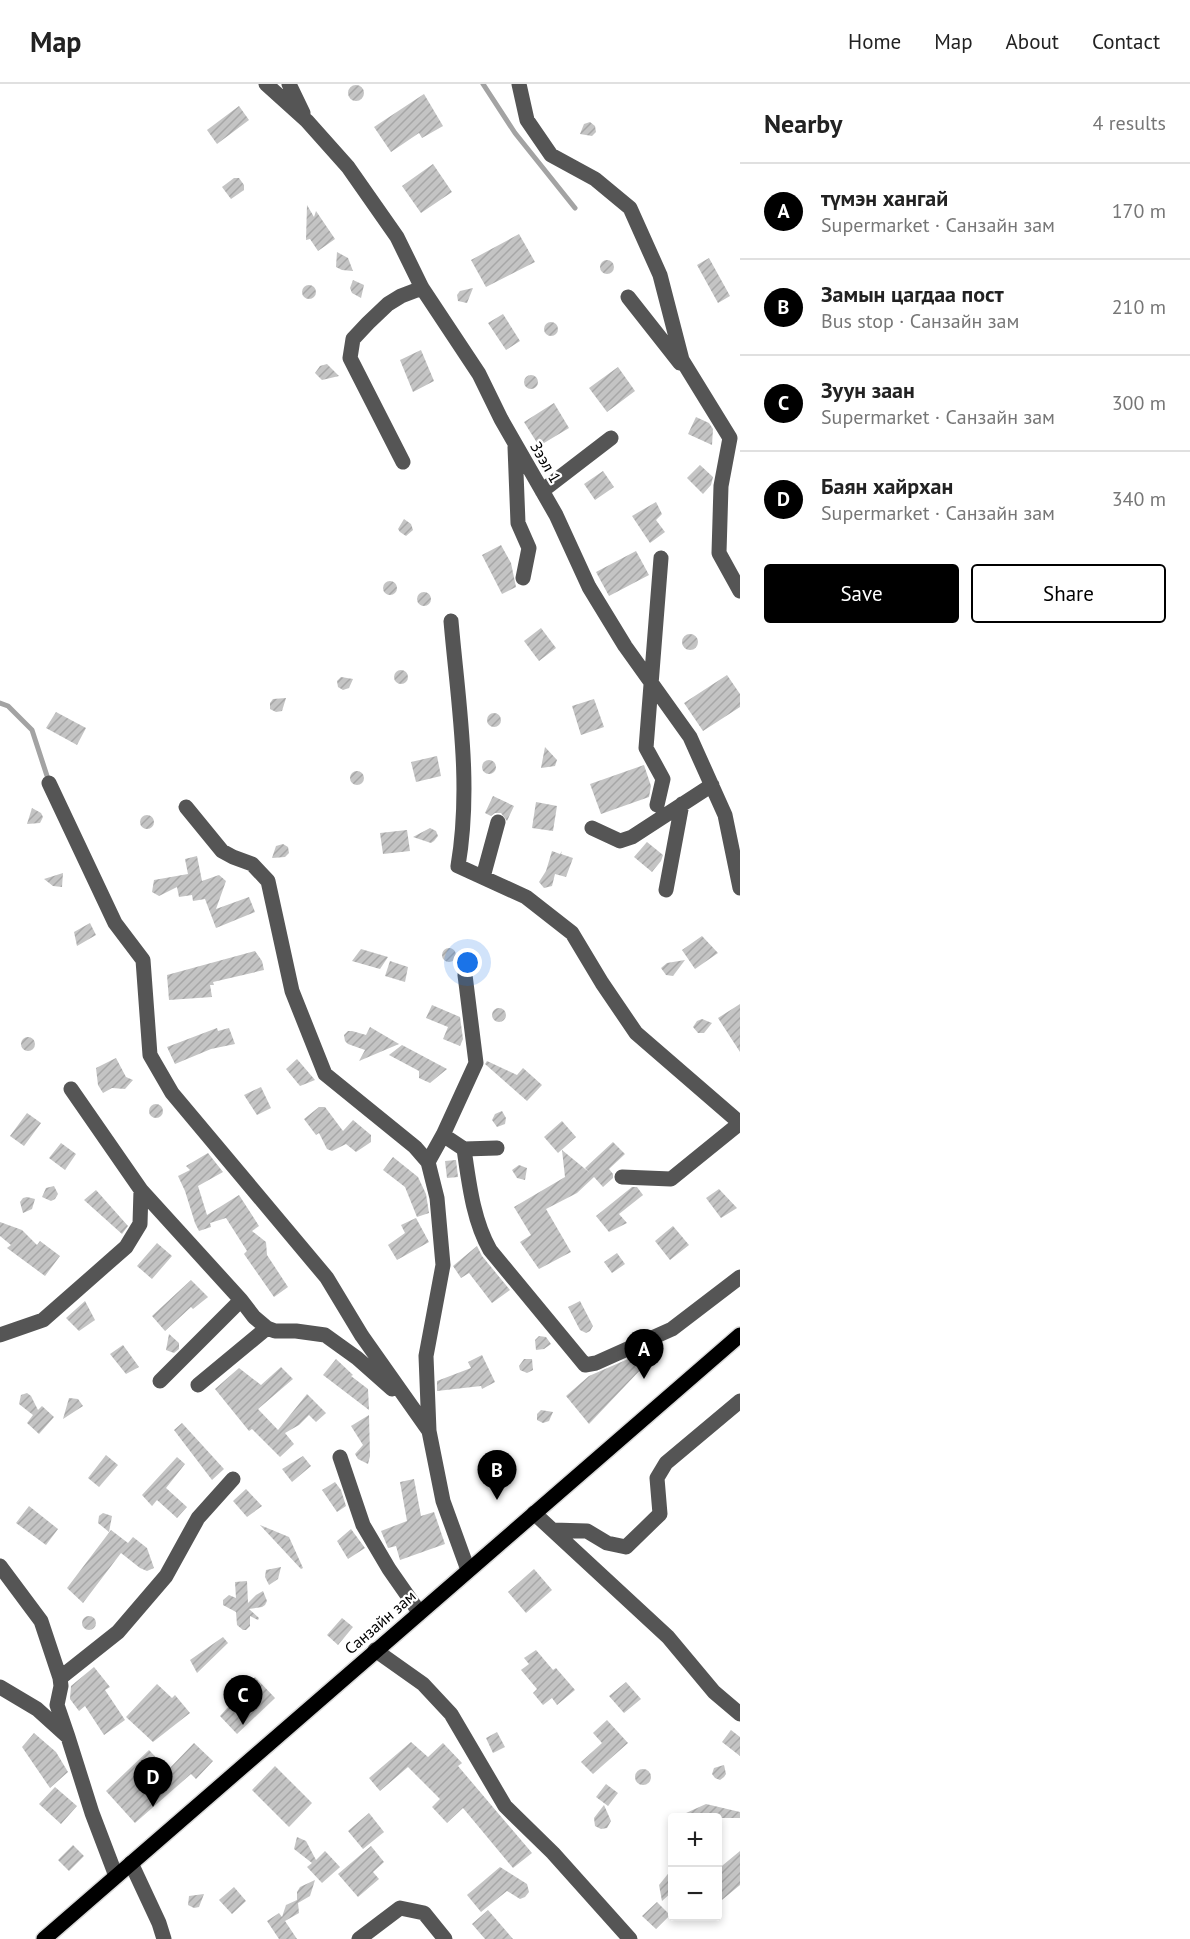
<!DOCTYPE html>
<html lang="en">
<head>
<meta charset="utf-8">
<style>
	:root { --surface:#fff; --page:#f6f6f6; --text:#222; --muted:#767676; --line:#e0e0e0; --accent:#000 }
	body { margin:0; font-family:"PT Sans",sans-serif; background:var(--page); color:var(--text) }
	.controls { position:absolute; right:18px; bottom:18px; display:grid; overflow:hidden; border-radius:6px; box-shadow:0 3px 9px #0003 }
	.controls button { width:54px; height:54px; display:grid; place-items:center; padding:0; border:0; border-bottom:2px solid var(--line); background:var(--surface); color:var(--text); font:30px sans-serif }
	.you { position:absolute; left:468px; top:879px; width:21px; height:21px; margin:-15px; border:4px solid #fff; border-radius:50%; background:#1a73e8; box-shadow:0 0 0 9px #1a73e833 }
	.badge { display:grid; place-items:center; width:39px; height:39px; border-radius:50%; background:var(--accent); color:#fff; font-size:20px; font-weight:700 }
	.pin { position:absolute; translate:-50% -50px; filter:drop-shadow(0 2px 3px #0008) }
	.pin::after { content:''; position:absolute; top:32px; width:21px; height:18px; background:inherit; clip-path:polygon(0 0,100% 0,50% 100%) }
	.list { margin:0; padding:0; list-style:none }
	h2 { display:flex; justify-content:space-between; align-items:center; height:78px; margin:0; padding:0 24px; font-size:26px }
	h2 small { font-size:20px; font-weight:400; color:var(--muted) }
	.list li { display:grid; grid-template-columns:39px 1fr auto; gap:18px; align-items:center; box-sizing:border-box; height:96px; padding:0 24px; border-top:2px solid var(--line) }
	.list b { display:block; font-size:22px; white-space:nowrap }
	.list p { margin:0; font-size:20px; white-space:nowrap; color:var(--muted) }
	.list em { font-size:20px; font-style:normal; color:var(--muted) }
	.actions { display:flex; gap:12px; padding:18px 24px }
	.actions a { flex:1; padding:14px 0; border:2px solid var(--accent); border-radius:6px; text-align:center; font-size:21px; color:var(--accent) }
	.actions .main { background:var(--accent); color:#fff }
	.map { position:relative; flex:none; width:740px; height:1855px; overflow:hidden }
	header { display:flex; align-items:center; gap:36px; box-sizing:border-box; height:84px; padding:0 30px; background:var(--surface); border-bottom:2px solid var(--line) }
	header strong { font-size:28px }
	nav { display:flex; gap:33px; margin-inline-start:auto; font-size:21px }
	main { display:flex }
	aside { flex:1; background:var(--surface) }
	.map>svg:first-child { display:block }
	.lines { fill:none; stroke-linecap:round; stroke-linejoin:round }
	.stream { stroke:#a3a3a3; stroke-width:5 }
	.building { fill:url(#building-hatch) }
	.major-casing { stroke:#dbdbdb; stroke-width:18 }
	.minor { stroke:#555; stroke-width:15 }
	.major { stroke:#000; stroke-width:15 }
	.labels { text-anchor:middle; stroke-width:4.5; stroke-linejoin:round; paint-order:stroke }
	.street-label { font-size:16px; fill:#000; stroke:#fff }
</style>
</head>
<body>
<header>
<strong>Map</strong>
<nav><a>Home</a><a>Map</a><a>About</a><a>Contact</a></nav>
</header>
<main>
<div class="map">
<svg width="740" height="1855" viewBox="0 0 740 1855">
	<defs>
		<pattern id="building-hatch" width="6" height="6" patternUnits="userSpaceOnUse" patternTransform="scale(1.5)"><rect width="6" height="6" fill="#c4c4c4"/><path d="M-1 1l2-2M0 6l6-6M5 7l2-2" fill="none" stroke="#a7a7a7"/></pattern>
	</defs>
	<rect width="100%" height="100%" fill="#fff"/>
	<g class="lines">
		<!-- stream -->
		<path class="stream" d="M483 0 515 49 575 124
			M0 619 8 622 32 646 49 698"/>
	</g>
	<!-- building -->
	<path class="building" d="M348 9a8 8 0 1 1 16 0a8 8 0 1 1-16 0Z
		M424 10 443 42 422 54 419 49 391 68 374 43Z
		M239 22 249 36 217 60 207 46Z
		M590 38 595 42 596 48 592 52 580 50 584 40Z
		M433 80 452 108 421 129 402 102Z
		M234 94H239L244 101V106L231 115 222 103Z
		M307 121 314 133 316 127 335 155 318 167 310 155 306 156Z
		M519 150 535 178 486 203 471 176Z
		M337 168 348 174 353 187 342 186 336 183Z
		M709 174 730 212 718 219 697 181Z
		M600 183a7 7 0 1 1 14 0a7 7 0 1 1-14 0Z
		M353 196 364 201 361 214 352 209 350 204Z
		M302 208a7 7 0 1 1 14 0a7 7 0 1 1-14 0Z
		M473 204 467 219 458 217 457 211 460 207Z
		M503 230 520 257 506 266 488 239Z
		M544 245a7 7 0 1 1 14 0a7 7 0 1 1-14 0Z
		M421 266 434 297 413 308 400 276Z
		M327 280 339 292 322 296 315 289 320 282Z
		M618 283 635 307 607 328 589 304Z
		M524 298a7 7 0 1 1 14 0a7 7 0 1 1-14 0Z
		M554 319 569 344 539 362 524 338Z
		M696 333 709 339 713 345 712 361 688 350Z
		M700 381 713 393 711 401 703 410 687 394Z
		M603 387 614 403 595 416 584 400Z
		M656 418 662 430 656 436 665 448 650 459 632 432Z
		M404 435 411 440 413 446 406 452 400 448 398 445Z
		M501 461 511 479 516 503 502 510 482 471Z
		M636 467 649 491 609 512 596 488Z
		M383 504a7 7 0 1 1 14 0a7 7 0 1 1-14 0Z
		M417 515a7 7 0 1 1 14 0a7 7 0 1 1-14 0Z
		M541 544 556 564 539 577 524 557Z
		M682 558a8 8 0 1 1 16 0a8 8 0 1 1-16 0Z
		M394 593a7 7 0 1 1 14 0a7 7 0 1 1-14 0Z
		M727 591 740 610V623L703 647 684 619Z
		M341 593 353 595 349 604 343 606 338 603 337 597Z
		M286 614 282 627 276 628 270 625V619L273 615Z
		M594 615 604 643 581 651 572 622Z
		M56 628 86 644 77 661 46 644Z
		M487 636a7 7 0 1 1 14 0a7 7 0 1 1-14 0Z
		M545 663 557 676 555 682 541 684Z
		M437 672 441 692 416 698 411 678Z
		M482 683a7 7 0 1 1 14 0a7 7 0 1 1-14 0Z
		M644 681 651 702 649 713 601 730 590 700Z
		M350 694a7 7 0 1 1 14 0a7 7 0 1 1-14 0Z
		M493 712 514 722 507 737 501 729H495L491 732 485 729Z
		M536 718 557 722 553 747 532 744Z
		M32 724 41 729 43 733 40 739 27 740Z
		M140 738a7 7 0 1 1 14 0a7 7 0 1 1-14 0Z
		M430 744 436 747 438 752 434 757 431 759 413 753Z
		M407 746 410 767 383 770 380 749Z
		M647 758 663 771 661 777 652 788 634 773Z
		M283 760 288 763 289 769 285 773 272 774 276 762Z
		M552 767 560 770 562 767 561 770 573 774 566 793 555 790 552 802 544 804 539 798 546 787Z
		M197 772 202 797 219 791 226 797 216 825 249 813 255 828 216 844 205 815 193 817 192 811 179 813 177 803 159 812 152 808 154 796 188 790 185 775Z
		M63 789 62 803 53 802 44 795Z
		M90 839 96 851 77 862 74 848Z
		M702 852 718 869 695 885 682 866Z
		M442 871a7 7 0 1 1 14 0a7 7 0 1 1-14 0Z
		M361 865 388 873 380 885 352 877Z
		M255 867 262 877 264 886 213 898 214 901H210L212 913 169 916 167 891Z
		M685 876 673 892 666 891 661 884 667 879Z
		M390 877 408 883 405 898 385 892Z
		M740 920V968L718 934Z
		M432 921 460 933 463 955 460 962 443 955 448 943 426 934Z
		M492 931a7 7 0 1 1 14 0a7 7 0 1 1-14 0Z
		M702 935 712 939 704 949H698L693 943 697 937Z
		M370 943 399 960 359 977 365 966 348 960 345 957 344 951 348 947H352L366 951Z
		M217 944 218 947 229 944 235 960 211 965 175 980 167 963Z
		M21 960a7 7 0 1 1 14 0a7 7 0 1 1-14 0Z
		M402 961 447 985 430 999 419 994V987L389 971Z
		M116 974 126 993 133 996 125 1005 112 1004 103 1009 98 1001 96 984Z
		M297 975 315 996 300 1002 286 985Z
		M487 977 517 991 523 984 542 1001 527 1017 485 980Z
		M261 1003 271 1024 257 1031 244 1011Z
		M149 1027a7 7 0 1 1 14 0a7 7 0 1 1-14 0Z
		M319 1023H325L343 1047 353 1036 371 1051V1058L356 1068 346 1060 332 1067 327 1065 319 1049 316 1051 304 1035Z
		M502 1027 506 1034 505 1040 497 1043 492 1036 495 1030Z
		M27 1029 41 1039 24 1062 10 1052Z
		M562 1037 576 1053 558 1069 544 1053Z
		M613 1058 625 1070 609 1085 613 1090V1094L603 1103 594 1093 577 1109 546 1125 571 1168 539 1185 520 1158 531 1151 514 1123 565 1093 562 1066 590 1089 585 1084Z
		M61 1059 76 1070 65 1086 49 1074Z
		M208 1069 223 1088 198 1102 207 1131 239 1111 259 1142 252 1147 266 1158 267 1171 288 1203 274 1213 244 1170 247 1167 226 1134 210 1139 211 1143 199 1147 195 1139 185 1107 178 1092 190 1086 186 1082Z
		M393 1073 418 1093 426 1110 429 1129 417 1133 405 1103 383 1086Z
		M456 1076 458 1093 447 1094 445 1077Z
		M519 1081 527 1084 525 1096 517 1094 512 1086Z
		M54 1102 58 1110 55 1115 51 1117 42 1113 46 1104Z
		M632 1103H637L643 1111 619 1130 627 1139 609 1148 596 1132Z
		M719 1105 737 1124 721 1134 706 1114Z
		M96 1106 128 1142 122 1150 84 1116Z
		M27 1113 35 1115 32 1125 23 1129 20 1118 23 1114Z
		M416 1134 429 1158 397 1176 388 1161 405 1149 401 1141Z
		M0 1138 22 1146 37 1161 40 1157 60 1172 45 1192 7 1164 11 1161 0 1152Z
		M673 1142 689 1161 670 1176 655 1157Z
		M157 1159 172 1172 152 1195 137 1182Z
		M477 1162 482 1172 510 1206 492 1219 469 1189 461 1194 453 1182Z
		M617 1169 625 1180 612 1189 604 1178Z
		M191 1196 208 1213 193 1225 191 1223 165 1247 152 1232Z
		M85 1217 95 1236 79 1247 66 1234Z
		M580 1217 593 1242 590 1247 586 1249 580 1246 568 1223Z
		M169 1250 179 1259V1265L174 1269 166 1266Z
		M539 1252 546 1253 551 1260 544 1265 536 1266 535 1256Z
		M123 1261 139 1283 126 1290 110 1270Z
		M482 1271 495 1298 482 1305 481 1302 437 1307V1297L471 1284 468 1278Z
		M635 1272 644 1282 589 1340 566 1312 589 1292Z
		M336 1275 353 1291 351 1292 368 1305 369 1326 323 1291Z
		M524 1275H532L533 1286 527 1289 520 1286 519 1282Z
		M281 1283 293 1295 258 1325 278 1346 307 1310 326 1329 316 1338 309 1331 299 1341 285 1349 294 1360 280 1373 252 1345 249 1347 215 1305 239 1284 261 1301Z
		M27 1309 31 1312 38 1326 42 1322 54 1333 39 1350 27 1339 33 1331 19 1320 21 1311Z
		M69 1314 78 1315 83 1322 63 1335Z
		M541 1326 553 1328 549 1337 543 1339 537 1336V1330Z
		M369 1331 370 1372 368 1380 358 1375 355 1370 363 1361 351 1342Z
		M182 1339 224 1385 212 1396 174 1346Z
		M106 1371 118 1381 99 1403 88 1394Z
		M303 1372 311 1382 292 1398 282 1385Z
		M177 1373 185 1380 166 1404 187 1423 177 1434 157 1416 152 1422 142 1411Z
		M414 1395 421 1432 434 1428 445 1460 400 1476 396 1462 388 1464 381 1447 407 1437 400 1398Z
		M335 1398 341 1406 346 1422 337 1428 322 1406Z
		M246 1405 262 1422 247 1433 233 1417Z
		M29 1422 58 1445 46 1461 16 1439Z
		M103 1429 112 1432 109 1448 98 1439 99 1432Z
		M260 1441 289 1453 303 1484 301 1485Z
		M351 1445 365 1464 348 1475 337 1457Z
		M111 1446 128 1459 133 1453 147 1464 154 1484 147 1487 140 1484 121 1469 83 1519 67 1504Z
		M281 1483 278 1495 269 1501 265 1493 266 1486Z
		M534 1485 552 1506 526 1529 508 1508Z
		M247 1497 248 1519 256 1511 263 1507 267 1517 265 1521 262 1523 249 1525 259 1534 258 1536 250 1532V1542L246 1546H243L237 1541 236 1528 223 1521V1516L229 1511 236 1514 235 1498Z
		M82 1539a7 7 0 1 1 14 0a7 7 0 1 1-14 0Z
		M342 1534 353 1543 338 1561 327 1551Z
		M223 1553 228 1559 197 1589 190 1576Z
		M536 1566 553 1586 556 1584 575 1606 557 1621 552 1614 543 1621 533 1609 537 1605 521 1586 529 1580 524 1574Z
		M94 1583 110 1603 105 1606 125 1636 104 1651 85 1622 79 1627 70 1615 71 1602Z
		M255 1593 275 1614 237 1650 220 1632Z
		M626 1598 641 1615 624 1629 609 1612Z
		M157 1600 172 1614 175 1611 190 1629 153 1658 126 1633Z
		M607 1636 628 1659 593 1690 581 1678 602 1659 593 1649Z
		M731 1646 740 1653V1672L722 1658Z
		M497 1648 505 1663 493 1669 486 1654Z
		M34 1649 56 1668 68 1688 50 1704 22 1663Z
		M411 1658 428 1673 443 1659 462 1679 458 1682 532 1769 513 1784 463 1724 447 1739 432 1723 440 1715 408 1683 380 1707 369 1694Z
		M194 1659 213 1677 196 1695 191 1690 135 1739 106 1707 149 1666 168 1686Z
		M724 1681 726 1690 724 1693 720 1696 715 1694 712 1690 714 1684Z
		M275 1682 312 1719 289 1743 252 1706Z
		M635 1693a8 8 0 1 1 16 0a8 8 0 1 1-16 0Z
		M606 1700 618 1709 608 1722 596 1713Z
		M55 1703 77 1722 61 1740 39 1720Z
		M706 1720 740 1728V1734H675Z
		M604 1721 611 1737 607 1744 601 1745 595 1742 594 1734Z
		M369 1729 384 1748 363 1765 348 1747Z
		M297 1753 306 1757 316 1776 325 1767 340 1783 322 1799 307 1783 312 1779 294 1765Z
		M73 1761 84 1772 69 1787 58 1776Z
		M371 1762 384 1778 373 1788 379 1795 358 1813 338 1790Z
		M740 1767V1801L717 1820V1786Z
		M500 1783 527 1800 529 1808 525 1813 520 1815 507 1807 481 1828 467 1811Z
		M672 1785V1808L662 1817 659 1801Z
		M315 1796 310 1812 298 1819 299 1829 285 1837 297 1855H279L267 1837 279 1829 282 1833 286 1821 297 1816V1808L300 1803Z
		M234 1803 246 1817 232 1830 219 1816Z
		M204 1810 199 1823 194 1824 188 1821 189 1812Z
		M657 1818 670 1831 656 1845 642 1832Z
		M488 1826 513 1855H485L472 1840Z"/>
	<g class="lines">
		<defs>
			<path id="major" d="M44 1855 740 1251"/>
		</defs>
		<!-- major casing -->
		<use href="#major" class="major-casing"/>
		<!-- minor -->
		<path class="minor" d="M266 0 307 37 348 83 397 153 422 204 479 290 501 335 556 431 589 503 625 562 690 653 725 731 740 804
			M289 0 303 29
			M519 0 527 36 551 71 595 95 630 124 660 191 682 276 730 354 721 402 719 469 740 507
			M628 213 680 279
			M515 363 518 439 529 464 523 494
			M403 378 350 274 353 255 368 239 388 220 401 212 422 204
			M542 407 611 354
			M451 537C458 618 472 700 458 782L526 813 572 849 602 899 636 949 740 1039
			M49 699 115 839 143 876 150 971 172 1009 327 1194 362 1252 429 1347
			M657 721 663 695 646 664 661 474
			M186 723 222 767 233 773 252 780 268 797 292 907 325 990 415 1063 428 1078 437 1114 443 1181 426 1272 429 1347
			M592 744 620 757 632 753 712 701
			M483 793 498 738
			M666 806 682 720
			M71 1005 141 1106 241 1216 254 1233 267 1244 275 1247H296L325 1251 357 1274 392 1305
			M443 1051 464 1065 497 1064
			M464 1065C469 1099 473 1136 490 1166L585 1281 596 1279 672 1245 740 1193
			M428 1078 443 1051 476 979 465 891
			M622 1093 671 1095 740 1039
			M0 1251 43 1236 126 1163 140 1140 141 1106
			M160 1297 241 1216
			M198 1301 267 1244
			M424 1340 429 1347 443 1417 468 1486
			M340 1373 363 1441 389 1485 419 1528
			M534 1429 668 1553 714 1608 740 1630
			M553 1446 587 1447 607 1459 626 1463 660 1430 657 1394 666 1379 740 1317
			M0 1482 41 1537 60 1594
			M375 1566 423 1600 451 1630 505 1722 553 1769 630 1855
			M0 1603 37 1625 68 1653 92 1729 116 1792
			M68 1653 57 1621 61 1602 60 1594 118 1548 166 1492 198 1434 233 1395
			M131 1779 159 1839 164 1855
			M359 1855 400 1824 424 1829 445 1855"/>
		<!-- major -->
		<use href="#major" class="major"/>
	</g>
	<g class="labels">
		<!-- street labels -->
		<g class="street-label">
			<text transform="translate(546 378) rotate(60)" y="6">Зээл 1</text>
			<text transform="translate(380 1538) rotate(-41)" y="6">Санзайн зам</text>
		</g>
	</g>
</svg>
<div class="controls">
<button>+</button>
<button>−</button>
</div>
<div class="you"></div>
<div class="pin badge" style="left:644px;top:1295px">A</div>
<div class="pin badge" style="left:497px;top:1416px">B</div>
<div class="pin badge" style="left:243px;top:1641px">C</div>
<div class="pin badge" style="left:153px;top:1723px">D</div>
</div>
<aside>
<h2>Nearby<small>4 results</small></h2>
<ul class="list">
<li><span class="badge">A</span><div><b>түмэн хангай</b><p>Supermarket · Санзайн зам</p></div><em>170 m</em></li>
<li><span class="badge">B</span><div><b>Замын цагдаа пост</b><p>Bus stop · Санзайн зам</p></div><em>210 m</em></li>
<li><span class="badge">C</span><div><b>Зуун заан</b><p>Supermarket · Санзайн зам</p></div><em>300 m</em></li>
<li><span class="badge">D</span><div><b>Баян хайрхан</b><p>Supermarket · Санзайн зам</p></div><em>340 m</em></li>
</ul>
<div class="actions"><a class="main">Save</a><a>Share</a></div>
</aside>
</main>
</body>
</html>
